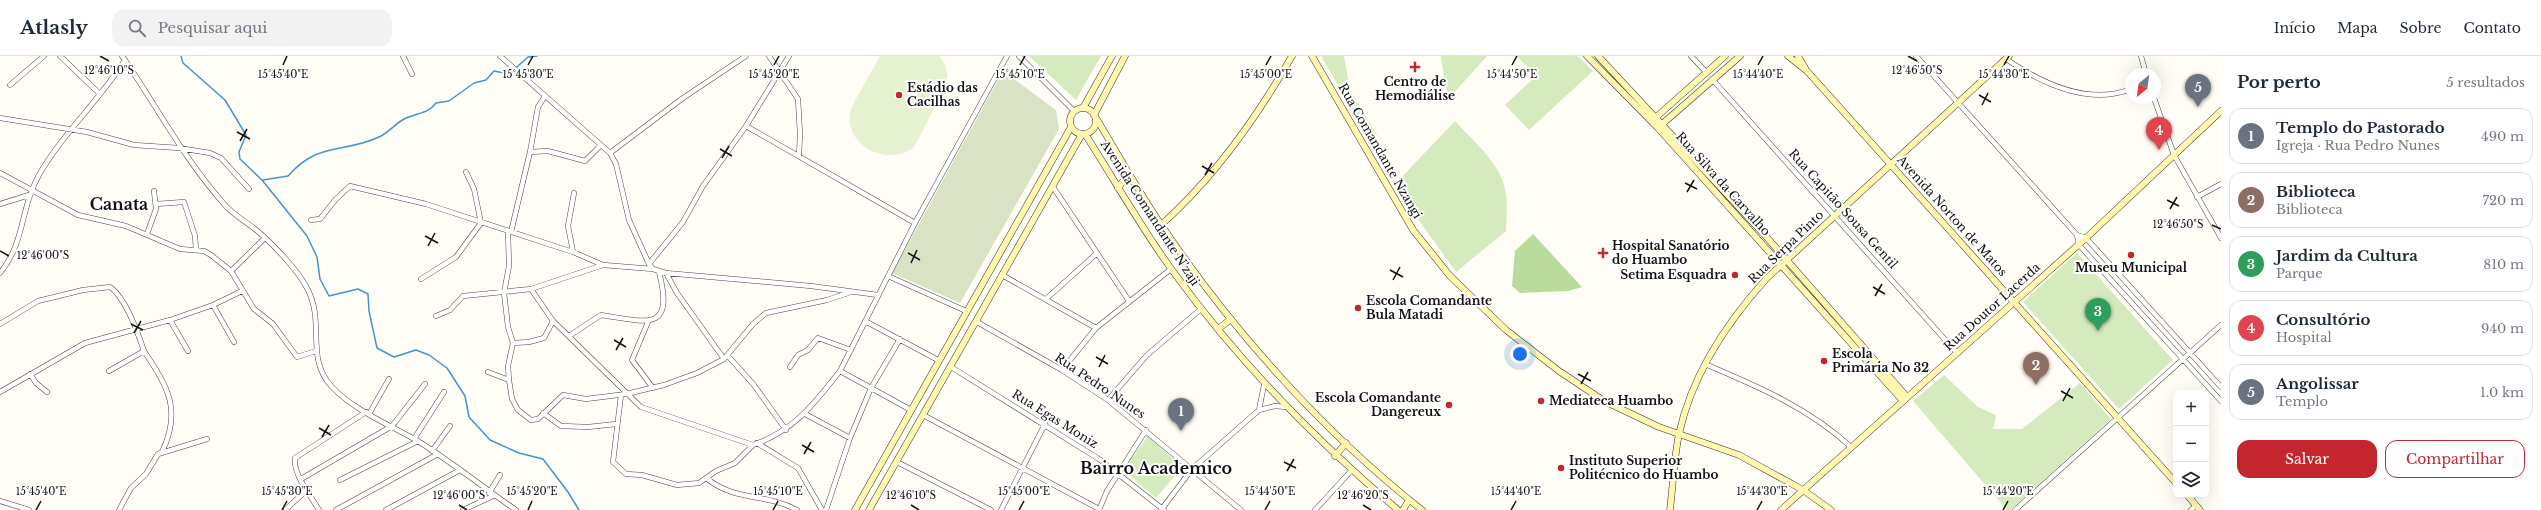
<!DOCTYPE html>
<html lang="pt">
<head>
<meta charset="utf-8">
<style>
	:root { --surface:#fff; --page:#f2f2f3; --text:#1f2937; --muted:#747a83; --line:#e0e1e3; --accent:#c4262e }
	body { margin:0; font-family:"Libre Baskerville",serif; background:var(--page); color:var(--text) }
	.controls { position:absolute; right:12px; bottom:12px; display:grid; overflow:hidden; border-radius:8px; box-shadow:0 4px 16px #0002 }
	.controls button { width:36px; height:36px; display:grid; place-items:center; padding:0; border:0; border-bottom:1px solid var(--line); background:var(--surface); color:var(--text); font:20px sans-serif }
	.compass { position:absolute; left:2125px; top:12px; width:36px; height:36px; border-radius:50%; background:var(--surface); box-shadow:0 4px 16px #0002; rotate:209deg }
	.you { position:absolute; left:1520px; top:298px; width:14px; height:14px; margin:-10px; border:3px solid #fff; border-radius:50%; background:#1a73e8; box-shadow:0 0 0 6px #1a73e833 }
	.badge { display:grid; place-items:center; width:26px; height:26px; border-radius:50%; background:var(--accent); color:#fff; font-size:13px; font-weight:700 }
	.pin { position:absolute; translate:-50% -33px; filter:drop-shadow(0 1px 2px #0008) }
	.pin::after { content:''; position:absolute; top:21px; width:14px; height:12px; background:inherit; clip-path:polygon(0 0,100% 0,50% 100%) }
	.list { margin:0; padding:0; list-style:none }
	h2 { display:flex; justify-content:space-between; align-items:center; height:52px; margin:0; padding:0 16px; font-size:17px }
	h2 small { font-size:13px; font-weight:400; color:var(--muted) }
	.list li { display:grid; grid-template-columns:26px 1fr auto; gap:12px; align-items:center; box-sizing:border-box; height:56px; margin:0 8px 8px; padding:0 8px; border:1px solid var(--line); border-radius:12px }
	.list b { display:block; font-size:15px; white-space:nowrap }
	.list p { margin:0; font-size:13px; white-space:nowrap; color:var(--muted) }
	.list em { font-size:13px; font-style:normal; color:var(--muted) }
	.actions { display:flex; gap:8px; padding:12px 16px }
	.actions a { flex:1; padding:9px 0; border:1px solid var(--accent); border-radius:12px; text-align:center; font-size:14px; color:var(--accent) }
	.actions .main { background:var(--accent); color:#fff }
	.icon { flex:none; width:22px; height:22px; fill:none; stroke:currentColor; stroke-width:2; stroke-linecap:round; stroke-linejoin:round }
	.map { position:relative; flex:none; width:2221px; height:454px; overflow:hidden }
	header { display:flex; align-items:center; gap:24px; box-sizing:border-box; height:56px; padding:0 20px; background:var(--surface); border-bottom:1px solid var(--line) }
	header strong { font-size:19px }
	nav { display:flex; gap:22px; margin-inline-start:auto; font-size:14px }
	.search { width:280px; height:36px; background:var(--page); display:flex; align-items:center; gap:10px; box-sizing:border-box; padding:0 14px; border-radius:12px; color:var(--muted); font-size:15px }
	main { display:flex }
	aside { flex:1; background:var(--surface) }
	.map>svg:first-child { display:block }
	.green { fill:#d5ebbd }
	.forest { fill:#b9dc9c }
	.cemetery { fill:#d9e3c4 }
	.pitch { fill:#e6f2cf }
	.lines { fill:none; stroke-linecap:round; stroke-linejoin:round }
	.stream { stroke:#3f96cf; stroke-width:1.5 }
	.street-casing { stroke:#444; stroke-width:5.5 }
	.secondary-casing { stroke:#333; stroke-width:7 }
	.street { stroke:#fff; stroke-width:4.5 }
	.secondary { stroke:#fff6b0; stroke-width:6 }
	.ticks { fill:none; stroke:#111; stroke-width:1.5 }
	.poi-dot { fill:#c4262e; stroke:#fff; stroke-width:1.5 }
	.labels { text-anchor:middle; stroke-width:4; stroke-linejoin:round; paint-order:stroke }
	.poi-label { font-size:12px; font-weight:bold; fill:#111; stroke:#fff; text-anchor:start }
	.street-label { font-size:12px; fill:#111; stroke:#fff }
	.district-label { font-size:16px; font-weight:bold; fill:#111; stroke:#fff }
	.ticks-label { font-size:10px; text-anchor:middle; fill:#111; stroke:#fff; stroke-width:4; stroke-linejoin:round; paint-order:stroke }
</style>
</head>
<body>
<header>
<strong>Atlasly</strong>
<div class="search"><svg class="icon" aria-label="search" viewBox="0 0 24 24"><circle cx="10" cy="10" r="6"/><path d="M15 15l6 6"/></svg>Pesquisar aqui</div>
<nav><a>Início</a><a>Mapa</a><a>Sobre</a><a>Contato</a></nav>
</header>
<main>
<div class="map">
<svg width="2221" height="454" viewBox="0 0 2221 454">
	<rect width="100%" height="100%" fill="#fffdf5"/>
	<!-- green -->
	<path class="green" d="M1029 0H1101L1076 44Z
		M1321 0H1344L1350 34 1377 79 1369 83Z
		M1441 0H1487L1451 40 1446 33Z
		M1517 0H1578L1593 15 1529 74 1505 49 1536 20Z
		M1455 65C1474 86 1502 108 1506 138 1508 149 1506 163 1506 175L1456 216 1399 137 1398 125Z
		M2077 197 2173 304 2119 353 2023 246Z
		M1944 319 1978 351 1996 359 1993 373H2022L2080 327 2111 363 2010 454H2007L1913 345Z
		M1148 380 1182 411 1156 442 1123 414Z"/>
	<!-- forest -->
	<path class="forest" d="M1533 178 1582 231 1568 235 1520 237 1512 230 1515 195Z"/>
	<!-- cemetery -->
	<path class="cemetery" d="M1003 15 1056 54 1059 73 960 247 892 217Z"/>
	<!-- pitch -->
	<path class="pitch" d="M880 0H939C944 5 948 14 947 22 946 28 917 88 914 91 889 111 845 91 850 57 851 49 875 10 880 0Z"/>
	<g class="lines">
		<!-- stream -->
		<path class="stream" d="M181 0 183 7 225 44 246 79 239 96 240 103 262 124 307 180 317 201 320 223 329 240 358 233 368 238 369 255 377 292 394 301 416 294 429 299 447 312 465 340 469 361 490 384 519 397 543 403 568 436 579 454
			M263 124 288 120C319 85 342 98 379 81 388 77 395 68 404 63 416 57 428 58 436 47L449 45 474 27 486 24 494 15 509 18 528 1 537 0"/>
		<defs>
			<path id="street" d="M60 0 100 38
				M403 0 412 18
				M500 0 610 97 616 108 629 164 649 208 653 213 666 217 811 230 878 239
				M769 0 798 43 800 78 799 100
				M1019 0 1074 55
				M1691 0 1706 16
				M1916 0 2077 179 2086 182 2221 331
				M2141 0 2146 18
				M2006 3C2041 27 2088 50 2131 33
				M125 4C158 53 185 104 224 148 232 158 245 165 255 173 272 187 299 215 308 234 325 268 305 302 332 331 355 355 388 368 416 384 451 405 482 431 516 454
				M1712 23 1957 297
				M10 29 44 0
				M2154 42 2174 99 2221 182
				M0 62 87 76 134 89 179 92 210 97 221 102 249 133
				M746 70 915 167
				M530 96 548 95 585 105 601 89
				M610 97 683 42 746 0
				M0 117 78 159 126 170 180 193 204 195 211 199 231 215 254 253 273 268 297 301 316 295
				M1053 131 1129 245
				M2197 141 2221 128
				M0 148 29 139
				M156 148 184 146 195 180 196 194
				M311 164 320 163 336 143 350 130 426 148 573 196 603 209 653 213
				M508 175 509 210 504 237 508 271 513 287 508 310 509 324 512 343 518 354 531 364 538 363 563 339 586 343 626 338 664 329 697 317 724 303 753 268 766 257 827 244 851 236
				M511 176 530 96 538 51 545 40
				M147 178 156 153 154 135
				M2077 179 2079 189 2221 345
				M573 196 568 170 574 137
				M649 208 683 166 703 130 746 70 789 0
				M231 215 265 182
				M0 217C25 187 20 153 39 119 63 77 99 45 125 4L122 0
				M666 217 677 237 724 303
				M1002 219 1096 272
				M888 220 966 255
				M421 223 456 201 481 167 474 133 466 116
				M531 233 553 265 641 351 753 389C795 374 813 349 840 315
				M1046 243 1096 198
				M213 249 234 286
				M436 260 450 254 463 240 531 233 603 209
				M170 264 188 295
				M865 265 938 304
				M648 266 632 304 653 332
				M977 266 1062 314 1108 344 1241 454
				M0 268 38 245 83 234 110 231C126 242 138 277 144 295L109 315
				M569 280 601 259C647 266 675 277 659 216
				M513 287 529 286 544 282 553 265
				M144 295C168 331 182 354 162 396
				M728 300 754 329 786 374
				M1705 308C1757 330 1809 352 1851 391
				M790 311 798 299 808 294 818 282 851 294
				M951 311 1099 403 1164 454
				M1062 314 1096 272 1171 213
				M488 316 509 324
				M30 318 36 327 47 336
				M0 336 85 287 170 264 213 249 242 235
				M621 339 613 406 626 418 642 419 677 429 699 427 716 415 735 407 753 389
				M1108 344 1147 299 1201 253
				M911 354 840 315 915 167 1007 0
				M1259 354 1264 329
				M543 357 561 370 588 371 616 368
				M369 358 389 323
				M805 358 850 382
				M923 359 1099 453
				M414 383 444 336
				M757 387 798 412 822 454
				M432 395 450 370
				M897 406 991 454
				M706 422C738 447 763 436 797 454
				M301 423 392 370 425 328
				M340 424 418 385
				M489 437 500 419
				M0 445 29 454
				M286 453 307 434
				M119 454 131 432 146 418 158 398 207 383
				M319 454C311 440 293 419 295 402L366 356
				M336 454 438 398
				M386 454 460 414
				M463 454 493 440
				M826 454 850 382 871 332 900 283
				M1001 454 1045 368
				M1099 454 1107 435 1146 374
				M1161 454 1192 413 1259 354 1275 350 1286 351
				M1315 454 1351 415
				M2015 454 2221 269
				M2191 454 2196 449"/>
			<path id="secondary" d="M1312 0 1413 174 1450 220 1506 274 1559 315 1604 345 1659 371 1739 399 1803 434 1831 454
				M1587 0 1658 72 1903 345
				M1598 0 1763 177 1907 341
				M1788 0 1807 15 2176 427
				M1798 0 1805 12
				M1070 65a13 13 0 1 1 26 0a13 13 0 1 1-26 0Z
				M1083 52 1112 0
				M1094 59 1125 0
				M1096 62C1118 98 1138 135 1162 170 1231 273 1324 377 1422 454
				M1654 63 1725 0
				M1660 70 1740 0
				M1085 78C1114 123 1140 170 1172 214 1237 304 1313 382 1398 454
				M1118 132 1124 124 1133 125
				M1161 169C1215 121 1256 63 1292 0
				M1218 273 1231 263
				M1335 400 1346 387
				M2187 439 2200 454
				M855 454 1071 71
				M869 454 1082 78
				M1403 454 1409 444
				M1670 454C1673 429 1674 402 1679 378 1692 318 1727 266 1767 222L2009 0
				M1781 454 2086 182 2221 55"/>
		</defs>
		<!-- street casing -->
		<use href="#street" class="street-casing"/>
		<!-- secondary casing -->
		<use href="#secondary" class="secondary-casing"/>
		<!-- street -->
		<use href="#street" class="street"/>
		<!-- secondary -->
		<use href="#secondary" class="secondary"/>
	</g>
	<!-- ticks -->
	<path class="ticks" d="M100 0 109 5M1908 0 1917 5M283 9 287 0M528 9 533 0M774 9 779 0M1020 9 1025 0M1266 9 1271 0M1512 9 1517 0M1758 9 1763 0M2004 9 2009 0M1979 39 1991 46M1982 49 1988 37M237 76 250 83M240 85 247 73M720 93 732 100M722 102 729 90M1202 110 1214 117M1205 119 1212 107M1685 127 1697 133M1687 136 1694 124M2167 144 2179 150M2170 153 2177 141M2212 169 2221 173M425 180 438 187M428 190 435 177M0 195 9 200M908 197 920 204M911 207 917 194M1390 214 1403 221M1393 224 1400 211M1873 231 1885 238M1875 240 1882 228M131 268 143 274M134 277 141 265M614 284 626 291M616 294 623 282M1096 301 1108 308M1099 311 1105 299M1578 318 1591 325M1581 328 1588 316M2061 335 2073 342M2063 345 2070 332M319 372 331 379M322 381 329 369M802 389 814 396M804 398 811 386M1284 406 1296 412M1287 415 1294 403M459 449 467 454M911 449 919 454M1363 449 1371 454M36 454 41 445M282 454 287 445M528 454 532 445M773 454 778 445M1019 454 1024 445M1265 454 1270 445M1511 454 1516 445M1757 454 1762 445M2003 454 2008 445"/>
	<!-- markers -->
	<g class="poi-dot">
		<path d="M1413 5h4v4h4v4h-4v4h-4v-4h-4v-4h4z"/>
		<circle cx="899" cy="39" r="4"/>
		<path d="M1601 191h4v4h4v4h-4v4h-4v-4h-4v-4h4z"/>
		<circle cx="2131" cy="199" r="4"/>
		<circle cx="1735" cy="219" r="4"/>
		<circle cx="1358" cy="252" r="4"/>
		<circle cx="1824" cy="305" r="4"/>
		<circle cx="1541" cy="345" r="4"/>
		<circle cx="1449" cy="349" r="4"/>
		<circle cx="1561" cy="412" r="4"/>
	</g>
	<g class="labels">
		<!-- poi labels -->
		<g class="poi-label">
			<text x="1415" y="30" text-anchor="middle">Centro de<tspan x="1415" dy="14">Hemodiálise</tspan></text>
			<text x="907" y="36">Estádio das<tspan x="907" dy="14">Cacilhas</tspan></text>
			<text x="1612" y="194">Hospital Sanatório<tspan x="1612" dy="14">do Huambo</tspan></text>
			<text x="2131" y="216" text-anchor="middle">Museu Municipal</text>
			<text x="1727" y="223" text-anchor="end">Setima Esquadra</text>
			<text x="1366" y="249">Escola Comandante<tspan x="1366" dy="14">Bula Matadi</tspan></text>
			<text x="1832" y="302">Escola<tspan x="1832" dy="14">Primária No 32</tspan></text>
			<text x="1441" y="346" text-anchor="end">Escola Comandante<tspan x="1441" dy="14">Dangereux</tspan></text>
			<text x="1549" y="349">Mediateca Huambo</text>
			<text x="1569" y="409">Instituto Superior<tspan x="1569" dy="14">Politécnico do Huambo</tspan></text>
		</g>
		<!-- street labels -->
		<g class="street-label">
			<text transform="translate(1380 95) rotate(60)" y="4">Rua Comandante Nzangi</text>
			<text transform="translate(1723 128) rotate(48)" y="4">Rua Silva da Carvalho</text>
			<text transform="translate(1843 153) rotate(48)" y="4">Rua Capitão Sousa Gentil</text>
			<text transform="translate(1150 157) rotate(57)" y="4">Avenida Comandante N'zaji</text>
			<text transform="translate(1952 160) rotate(48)" y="4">Avenida Norton de Matos</text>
			<text transform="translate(1786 191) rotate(-44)" y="4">Rua Serpa Pinto</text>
			<text transform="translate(1992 251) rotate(-42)" y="4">Rua Doutor Lacerda</text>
			<text transform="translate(1100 330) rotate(34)" y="4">Rua Pedro Nunes</text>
			<text transform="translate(1055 363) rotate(32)" y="4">Rua Egas Moniz</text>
		</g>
		<!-- district labels -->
		<g class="district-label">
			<text x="119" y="154">Canata</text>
			<text x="1156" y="418">Bairro Academico</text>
		</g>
	</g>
	<g class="ticks-label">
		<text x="109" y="18">12°46'10"S</text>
		<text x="1917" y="18">12°46'50"S</text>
		<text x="283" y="22">15°45'40"E</text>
		<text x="528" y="22">15°45'30"E</text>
		<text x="774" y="22">15°45'20"E</text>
		<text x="1020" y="22">15°45'10"E</text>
		<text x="1266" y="22">15°45'00"E</text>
		<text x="1512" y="22">15°44'50"E</text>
		<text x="1758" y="22">15°44'40"E</text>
		<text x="2004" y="22">15°44'30"E</text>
		<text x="2178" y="172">12°46'50"S</text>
		<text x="43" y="203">12°46'00"S</text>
		<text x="41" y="439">15°45'40"E</text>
		<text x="287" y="439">15°45'30"E</text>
		<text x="532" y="439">15°45'20"E</text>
		<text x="778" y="439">15°45'10"E</text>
		<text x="1024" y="439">15°45'00"E</text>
		<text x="1270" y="439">15°44'50"E</text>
		<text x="1516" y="439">15°44'40"E</text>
		<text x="1762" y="439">15°44'30"E</text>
		<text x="2008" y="439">15°44'20"E</text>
		<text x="459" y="443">12°46'00"S</text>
		<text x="911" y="443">12°46'10"S</text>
		<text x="1363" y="443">12°46'20"S</text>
	</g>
</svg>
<div class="controls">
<button>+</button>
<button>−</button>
<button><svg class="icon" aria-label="layers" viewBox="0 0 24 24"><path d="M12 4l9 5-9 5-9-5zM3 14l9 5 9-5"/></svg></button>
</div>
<svg class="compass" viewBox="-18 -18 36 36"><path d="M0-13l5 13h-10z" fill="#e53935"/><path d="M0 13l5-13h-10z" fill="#747a83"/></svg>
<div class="you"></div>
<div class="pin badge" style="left:1181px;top:375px;background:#6b7280">1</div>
<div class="pin badge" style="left:2036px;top:329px;background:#8d6e63">2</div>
<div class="pin badge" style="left:2098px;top:275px;background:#2e9e5b">3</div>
<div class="pin badge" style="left:2159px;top:94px;background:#e0444e">4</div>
<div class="pin badge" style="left:2198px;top:51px;background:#6b7280">5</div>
</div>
<aside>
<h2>Por perto<small>5 resultados</small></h2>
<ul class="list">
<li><span class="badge" style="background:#6b7280">1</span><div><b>Templo do Pastorado</b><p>Igreja · Rua Pedro Nunes</p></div><em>490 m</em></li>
<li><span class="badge" style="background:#8d6e63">2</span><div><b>Biblioteca</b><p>Biblioteca</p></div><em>720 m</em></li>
<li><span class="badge" style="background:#2e9e5b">3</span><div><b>Jardim da Cultura</b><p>Parque</p></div><em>810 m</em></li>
<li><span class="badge" style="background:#e0444e">4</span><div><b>Consultório</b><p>Hospital</p></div><em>940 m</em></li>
<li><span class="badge" style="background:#6b7280">5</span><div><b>Angolissar</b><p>Templo</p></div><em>1.0 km</em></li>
</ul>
<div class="actions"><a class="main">Salvar</a><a>Compartilhar</a></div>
</aside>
</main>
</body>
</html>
